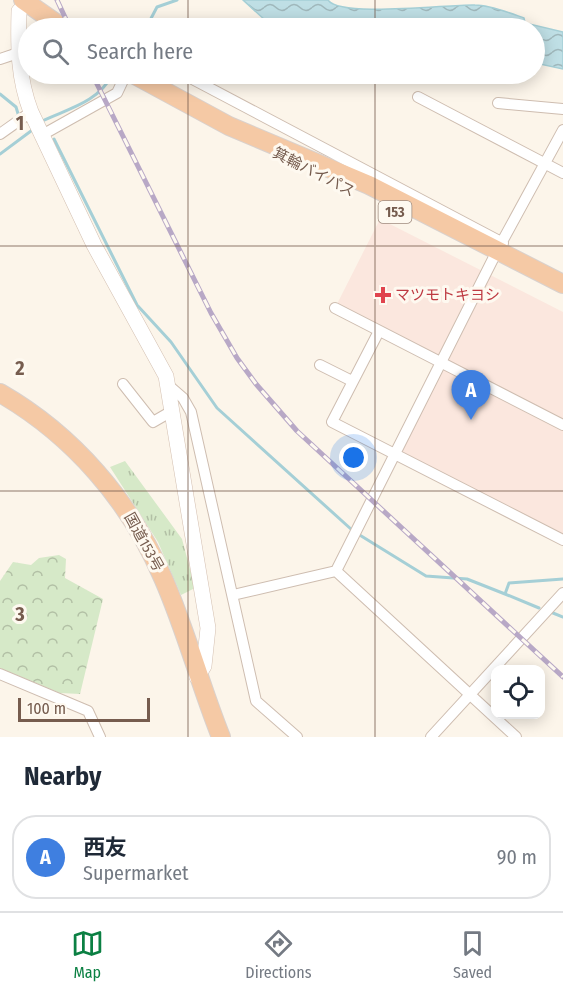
<!DOCTYPE html>
<html lang="en">
<head>
<meta charset="utf-8">
<style>
	:root { --surface:#fff; --page:#f6f6f7; --text:#1f2937; --muted:#747a83; --line:#e0e1e3; --accent:#0b8043 }
	body { margin:0; font-family:"Fira Sans Condensed","Noto Sans JP",sans-serif; background:var(--page); color:var(--text) }
	.controls { position:absolute; right:18px; bottom:18px; display:grid; overflow:hidden; border-radius:12px; box-shadow:0 3px 15px #0003 }
	.controls button { width:54px; height:54px; display:grid; place-items:center; padding:0; border:0; border-bottom:2px solid var(--line); background:var(--surface); color:var(--text); font:30px sans-serif }
	.scale { position:absolute; left:18px; bottom:15px; width:132px; box-sizing:border-box; padding-left:6px; border:3px solid #765c4e; border-top:0; font-size:16px; line-height:21px; white-space:nowrap; color:#765c4e; -webkit-text-stroke:4px #fef9f0; paint-order:stroke }
	.you { position:absolute; left:354px; top:458px; width:21px; height:21px; margin:-15px; border:4px solid #fff; border-radius:50%; background:#1a73e8; box-shadow:0 0 0 9px #1a73e833 }
	.badge { display:grid; place-items:center; width:39px; height:39px; border-radius:50%; background:var(--accent); color:#fff; font-size:20px; font-weight:700 }
	.pin { position:absolute; translate:-50% -50px; filter:drop-shadow(0 2px 3px #0008) }
	.pin::after { content:''; position:absolute; top:32px; width:21px; height:18px; background:inherit; clip-path:polygon(0 0,100% 0,50% 100%) }
	.list { margin:0; padding:0; list-style:none }
	h2 { display:flex; justify-content:space-between; align-items:center; height:78px; margin:0; padding:0 24px; font-size:26px }
	h2 small { font-size:20px; font-weight:400; color:var(--muted) }
	.list li { display:grid; grid-template-columns:39px 1fr auto; gap:18px; align-items:center; box-sizing:border-box; height:84px; margin:0 12px 12px; padding:0 12px; border:2px solid var(--line); border-radius:24px }
	.list b { display:block; font-size:22px; white-space:nowrap }
	.list p { margin:0; font-size:20px; white-space:nowrap; color:var(--muted) }
	.list em { font-size:20px; font-style:normal; color:var(--muted) }
	.icon { flex:none; width:33px; height:33px; fill:none; stroke:currentColor; stroke-width:2; stroke-linecap:round; stroke-linejoin:round }
	.map { position:relative; flex:none; width:563px; height:737px; overflow:hidden }
	.search { position:absolute; background:var(--surface); box-shadow:0 3px 15px #0003; left:18px; right:18px; top:18px; height:66px; display:flex; align-items:center; gap:15px; box-sizing:border-box; padding:0 21px; border-radius:33px; color:var(--muted); font-size:22px }
	.sheet { height:174px; background:var(--surface) }
	nav { display:flex; justify-content:space-around; align-items:center; box-sizing:border-box; height:84px; border-top:2px solid var(--line); background:var(--surface); font-size:16px; color:var(--muted) }
	nav a { display:grid; justify-items:center; gap:3px }
	nav .on { color:var(--accent) }
	.map>svg:first-child { display:block }
	.commercial { fill:#fbe7de }
	.forest { fill:url(#forest-crowns) }
	.park { fill:url(#park-tufts) }
	.water { fill:url(#water-waves); stroke:#a5cfd6; stroke-width:1.5 }
	.lines { fill:none; stroke-linecap:round; stroke-linejoin:round }
	.stream { stroke:#a5cfd6; stroke-width:3 }
	.minor-casing { stroke:#cebdb0; stroke-width:12 }
	.secondary-casing { stroke:#d3bfb0; stroke-width:16 }
	.trunk-casing { stroke:#d9d1cd; stroke-width:20 }
	.minor { stroke:#fff; stroke-width:10 }
	.secondary { stroke:#fff; stroke-width:15 }
	.trunk { stroke:#f5c9a5; stroke-width:18 }
	.rail-casing { stroke:#b8a8c6; stroke-width:5 }
	.rail { stroke:#fef9f0; stroke-width:3; stroke-dasharray:9; stroke-linecap:butt }
	.grid { fill:none; stroke:#765c4e; stroke-width:1.5; stroke-opacity:0.55 }
	.health-dot { fill:#e0444e; stroke:#fef9f0; stroke-width:2 }
	.labels { text-anchor:middle; stroke-width:6; stroke-linejoin:round; paint-order:stroke }
	.shield { fill:#fef9f0; stroke:#9f8b7f; stroke-width:1.5 }
	.shield-label { font-size:14px; font-weight:bold; fill:#765c4e }
	.street-label { font-size:15px; fill:#765c4e; stroke:#fef9f0 }
	.health-label { font-size:15px; fill:#be3a42; stroke:#fef9f0; text-anchor:start }
	.grid-label { font-size:20px; text-anchor:middle; font-weight:bold; fill:#765c4e; stroke:#fef9f0; stroke-width:6; stroke-linejoin:round; paint-order:stroke }
</style>
</head>
<body>
<div class="map">
<svg width="563" height="737" viewBox="0 0 563 737">
	<defs>
		<pattern id="forest-crowns" width="20" height="18" patternUnits="userSpaceOnUse" patternTransform="scale(1.5)"><rect width="20" height="18" fill="#d6e9c8"/><path d="M2 6a3 3 0 1 1 6 0M12 15a3 3 0 1 1 6 0" fill="none" stroke="#b2c0a5"/></pattern>
		<pattern id="park-tufts" width="24" height="20" patternUnits="userSpaceOnUse" patternTransform="scale(1.5)"><rect width="24" height="20" fill="#d6e9c8"/><path d="M3 7l-1-3M5 7V3M7 7l1-3M15 17l-1-3M17 17v-4M19 17l1-3" fill="none" stroke="#b2c0a5"/></pattern>
		<pattern id="water-waves" width="16" height="10" patternUnits="userSpaceOnUse" patternTransform="scale(1.5)"><rect width="16" height="10" fill="#bfdfe5"/><path d="M0 5q4-4 8 0t8 0" fill="none" stroke="#a0b8bc"/></pattern>
	</defs>
	<rect width="100%" height="100%" fill="#fcf5ea"/>
	<!-- commercial -->
	<path class="commercial" d="M380 219 563 312V537L397 453 441 362 335 308Z"/>
	<!-- forest -->
	<path class="forest" d="M59 555 66 559 65 578 103 599 80 694 60 693 0 668V581L13 562 31 565 39 558Z"/>
	<!-- park -->
	<path class="park" d="M125 461 182 539 195 588 181 595 158 542 110 467Z"/>
	<!-- water -->
	<path class="water" d="M243 0H328C340 18 450 4 475 5 490 5 510 13 524 18L525 23 563 32V69L535 63 534 28H287L283 26 279 28 266 21Z"/>
	<g class="lines">
		<!-- stream -->
		<path class="stream" d="M146 28 157 7 177 0
			M0 94 16 107 19 117
			M42 121C70 108 97 103 113 74
			M54 139 137 305 171 342 217 408 352 530
			M0 154 35 128
			M358 534 426 576 467 579 505 594 509 583 563 579
			M505 594 539 608
			M553 613 563 617"/>
		<defs>
			<path id="minor" d="M0 59 18 53
				M183 74 503 243
				M418 97 563 173
				M498 103 563 109
				M0 134 31 112
				M42 135 117 93 126 74
				M335 308 563 425
				M379 331 332 422 563 540
				M320 365 352 381
				M123 384 153 422 172 411
				M168 385 183 398 191 412 256 701 297 737
				M336 571 497 251 563 130
				M233 595 336 571 516 737
				M0 674 88 711 100 737
				M431 737 563 593"/>
			<path id="secondary" d="M19 11C18 47 18 78 31 112L94 245 166 376 208 628 204 666 197 677"/>
			<path id="trunk" d="M23 0 63 28
				M133 74 229 126 369 185 563 284
				M0 393C73 435 130 501 163 578 186 630 200 685 221 737"/>
		</defs>
		<!-- minor casing -->
		<use href="#minor" class="minor-casing"/>
		<!-- secondary casing -->
		<use href="#secondary" class="secondary-casing"/>
		<!-- trunk casing -->
		<use href="#trunk" class="trunk-casing"/>
		<!-- minor -->
		<use href="#minor" class="minor"/>
		<!-- secondary -->
		<use href="#secondary" class="secondary"/>
		<!-- trunk -->
		<use href="#trunk" class="trunk"/>
		<defs>
			<path id="rail" d="M57 0 70 28
				M92 74 211 313 237 358 256 384 297 431 563 677"/>
		</defs>
		<!-- rail casing -->
		<use href="#rail" class="rail-casing"/>
		<!-- rail -->
		<use href="#rail" class="rail"/>
	</g>
	<!-- grid -->
	<path class="grid" d="M188 0V28M375 0V28M188 74V737M375 74V737M0 246H563M0 491H563"/>
	<!-- markers -->
	<path class="health-dot" d="M380 286h6v6h6v6h-6v6h-6v-6h-6v-6h6z"/>
	<g class="labels">
		<!-- shield labels -->
		<rect class="shield" x="378.5" y="201" width="33" height="22" rx="4.5"/>
		<g class="shield-label">
			<text x="395" y="217">153</text>
		</g>
		<!-- street labels -->
		<g class="street-label">
			<text transform="translate(314 172) rotate(27)" y="5">箕輪バイパス</text>
			<text transform="translate(144 542) rotate(61)" y="5">国道153号</text>
		</g>
		<!-- health labels -->
		<g class="health-label">
			<text x="395" y="300">マツモトキヨシ</text>
		</g>
	</g>
	<g class="grid-label">
		<text x="20" y="130">1</text>
		<text x="20" y="375">2</text>
		<text x="20" y="621">3</text>
	</g>
</svg>
<div class="controls">
<button><svg class="icon" aria-label="locate" viewBox="0 0 24 24"><circle cx="12" cy="12" r="6"/><path d="M12 2v4M12 18v4M2 12h4M18 12h4"/></svg></button>
</div>
<div class="scale">100 m</div>
<div class="you"></div>
<div class="pin badge" style="left:471px;top:420px;background:#3f7fe0">A</div>
<div class="search"><svg class="icon" aria-label="search" viewBox="0 0 24 24"><circle cx="10" cy="10" r="6"/><path d="M15 15l6 6"/></svg>Search here</div>
</div>
<section class="sheet">
<h2>Nearby<small></small></h2>
<ul class="list">
<li><span class="badge" style="background:#3f7fe0">A</span><div><b>西友</b><p>Supermarket</p></div><em>90 m</em></li>
</ul>
</section>
<nav>
<a class="on"><svg class="icon" aria-label="map" viewBox="0 0 24 24"><path d="M3 6l6-2 6 2 6-2v14l-6 2-6-2-6 2zM9 4v14M15 6v14"/></svg>Map</a>
<a><svg class="icon" aria-label="directions" viewBox="0 0 24 24"><path d="M12 3l9 9-9 9-9-9zM9 14v-3h6M13 9l2 2-2 2"/></svg>Directions</a>
<a><svg class="icon" aria-label="saved" viewBox="0 0 24 24"><path d="M7 4h10v16l-5-4-5 4z"/></svg>Saved</a>
</nav>
</body>
</html>
